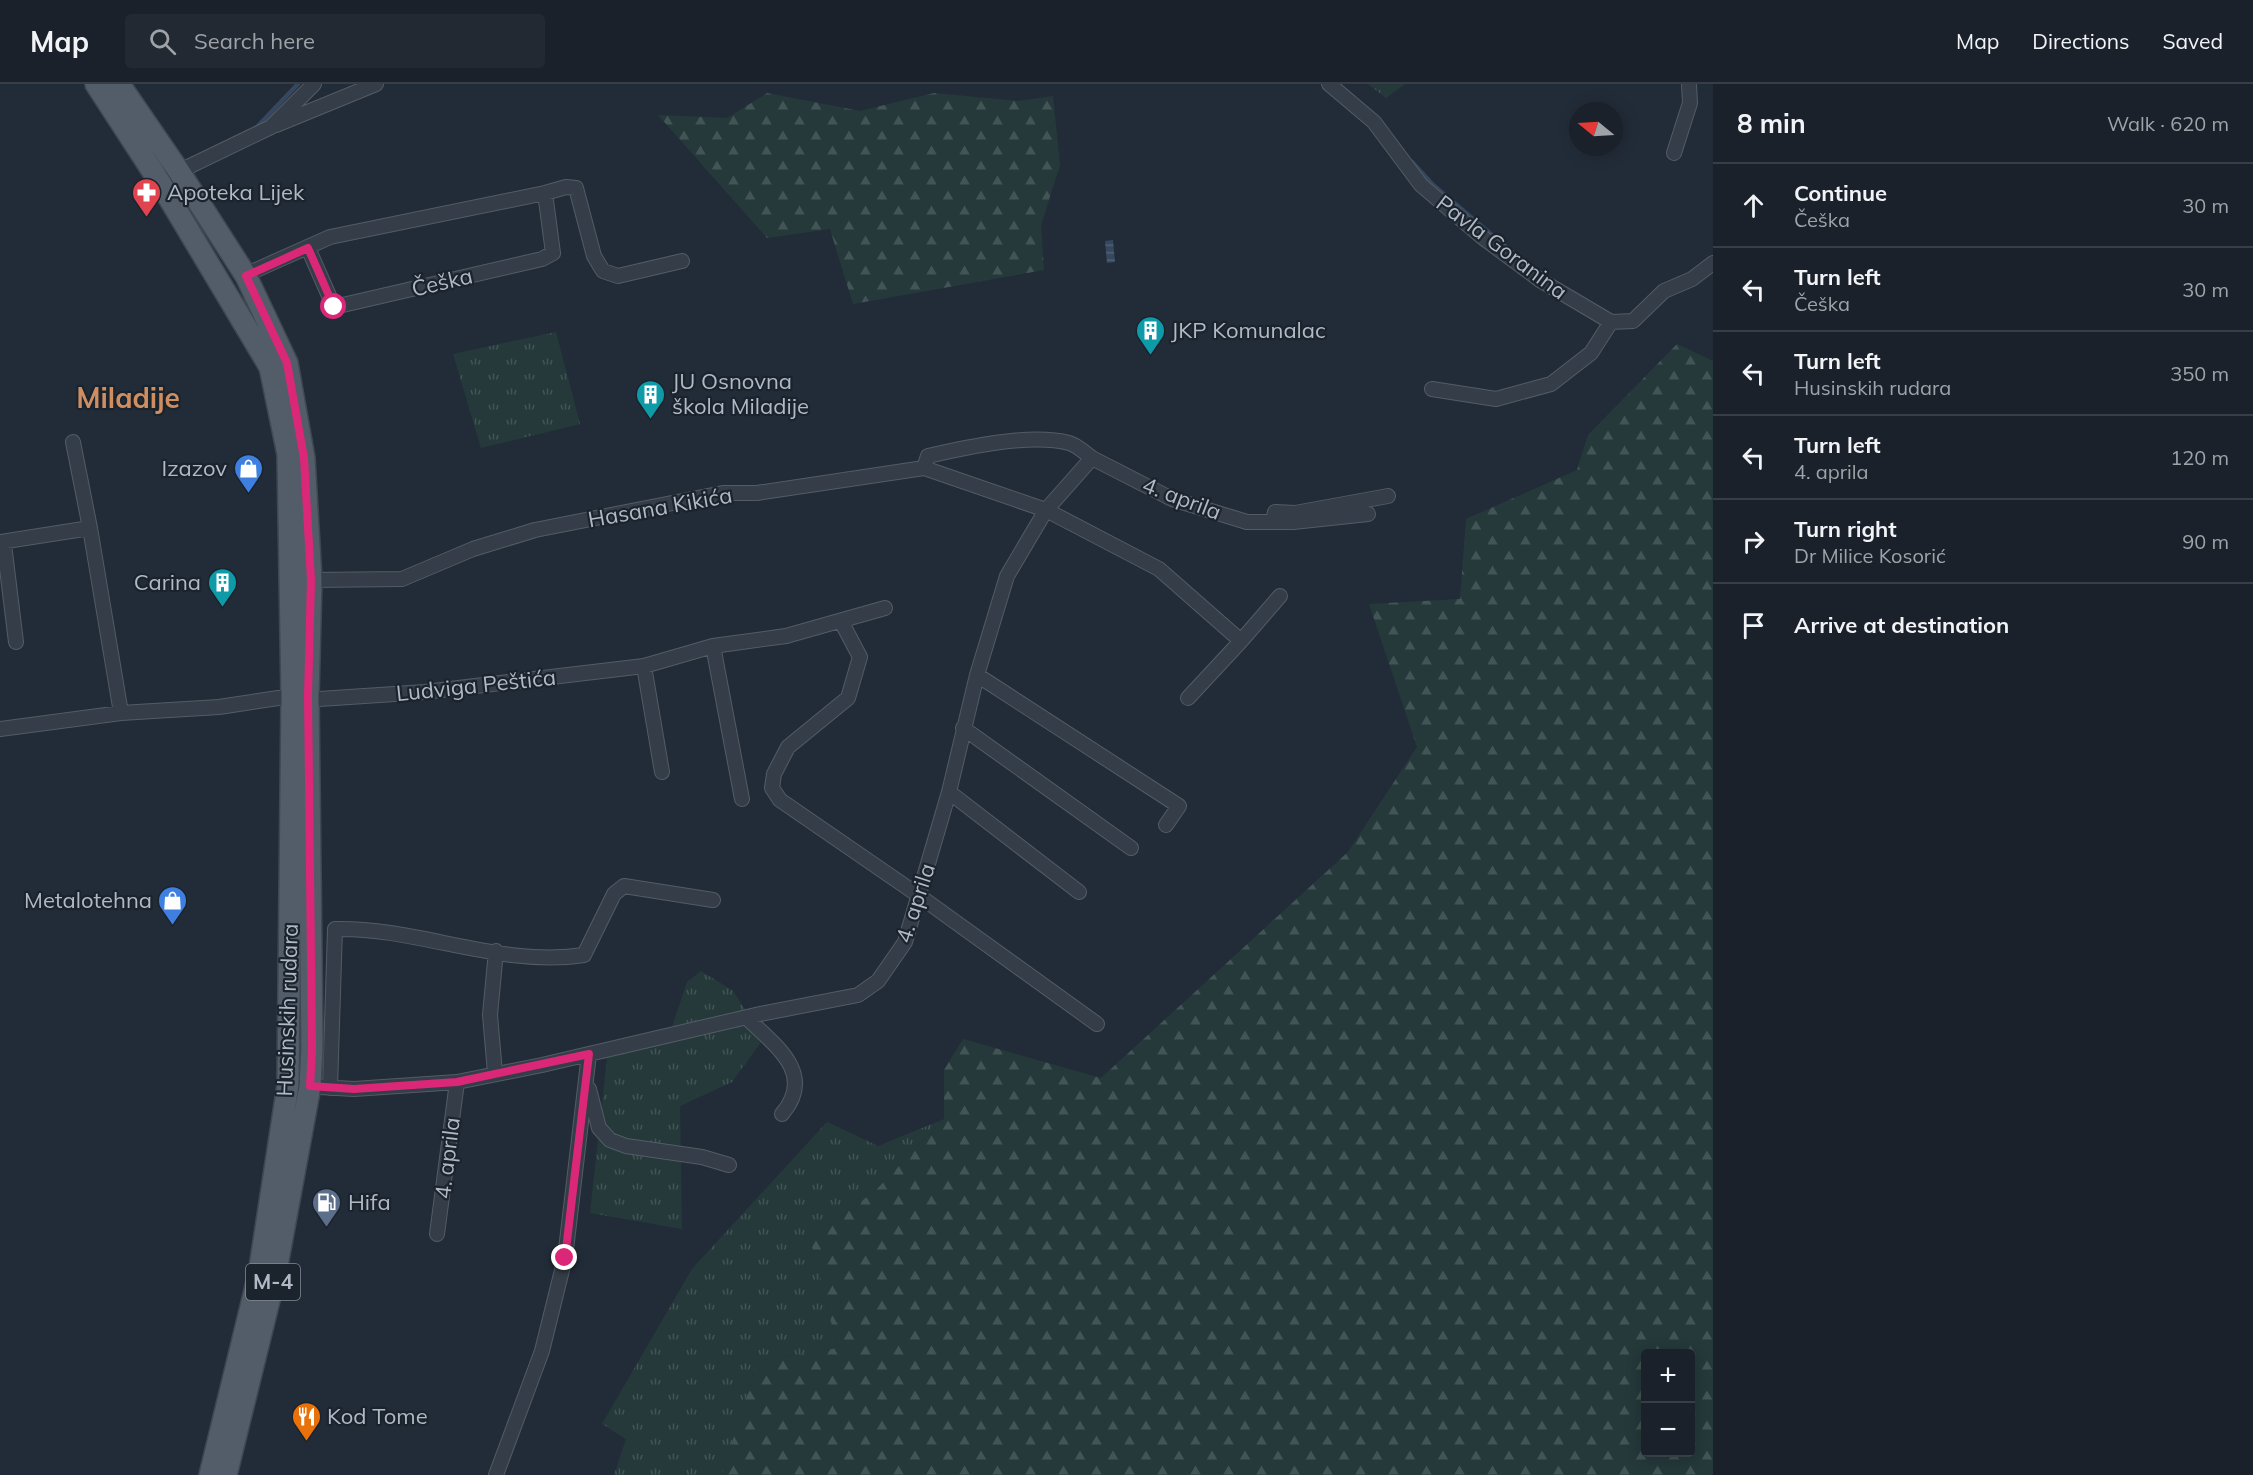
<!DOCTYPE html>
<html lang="en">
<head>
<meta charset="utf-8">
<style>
	:root { --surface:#1a212a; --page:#232932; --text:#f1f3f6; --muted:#9fa3a8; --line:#383e47 }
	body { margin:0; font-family:Mulish,sans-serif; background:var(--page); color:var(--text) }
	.controls { position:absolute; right:18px; bottom:18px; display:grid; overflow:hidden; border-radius:6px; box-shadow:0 3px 15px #0003 }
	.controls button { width:54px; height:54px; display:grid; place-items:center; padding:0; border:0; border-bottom:2px solid var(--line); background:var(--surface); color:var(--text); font:30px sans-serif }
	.compass { position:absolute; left:1569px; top:18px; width:54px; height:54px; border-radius:50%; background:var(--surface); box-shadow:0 3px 15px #0003; rotate:288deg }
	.stop { position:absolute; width:18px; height:18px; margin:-14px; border:4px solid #db2777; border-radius:50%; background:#fff }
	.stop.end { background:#db2777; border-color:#fff; box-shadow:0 2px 6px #0008 }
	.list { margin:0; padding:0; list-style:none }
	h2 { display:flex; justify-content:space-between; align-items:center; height:78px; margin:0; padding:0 24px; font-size:26px }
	h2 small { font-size:20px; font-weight:400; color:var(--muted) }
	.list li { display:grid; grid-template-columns:39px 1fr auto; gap:18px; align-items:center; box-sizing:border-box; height:84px; padding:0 24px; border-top:2px solid var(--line) }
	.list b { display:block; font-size:22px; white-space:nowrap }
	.list p { margin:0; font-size:20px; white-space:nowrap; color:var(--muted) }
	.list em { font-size:20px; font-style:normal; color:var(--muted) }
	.icon { flex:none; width:33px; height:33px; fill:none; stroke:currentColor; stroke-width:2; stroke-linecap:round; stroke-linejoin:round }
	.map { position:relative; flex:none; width:1713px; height:1391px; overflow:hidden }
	header { display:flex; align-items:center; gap:36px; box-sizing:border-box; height:84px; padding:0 30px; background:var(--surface); border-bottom:2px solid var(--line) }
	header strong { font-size:28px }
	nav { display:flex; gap:33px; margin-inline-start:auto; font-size:21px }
	.search { width:420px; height:54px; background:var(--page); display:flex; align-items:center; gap:15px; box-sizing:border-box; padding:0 21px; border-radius:6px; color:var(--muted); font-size:22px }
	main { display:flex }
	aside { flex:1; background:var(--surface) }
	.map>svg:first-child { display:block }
	.grass { fill:url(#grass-tufts) }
	.forest { fill:url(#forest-firs); fill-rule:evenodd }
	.water { fill:url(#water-rules) }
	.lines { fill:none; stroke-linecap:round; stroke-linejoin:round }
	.stream { stroke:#36485f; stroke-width:4.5 }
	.street-casing { stroke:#535c66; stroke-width:16 }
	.primary-casing { stroke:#3f4752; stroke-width:24 }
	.street { stroke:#353e48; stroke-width:14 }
	.primary { stroke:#535d69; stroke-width:21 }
	.route { stroke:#db2777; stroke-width:8 }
	.labels { text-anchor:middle; stroke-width:4.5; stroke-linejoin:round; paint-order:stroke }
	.shield { fill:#1b232d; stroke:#838c97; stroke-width:1.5 }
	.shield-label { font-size:21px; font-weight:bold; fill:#b0b9c5 }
	.poi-label { font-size:22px; fill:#b0b9c5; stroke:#1b232d; text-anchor:start }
	.street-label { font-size:22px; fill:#b0b9c5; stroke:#1b232d }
	.district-label { font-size:28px; font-weight:bold; fill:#cf8e61; stroke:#1b232d }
</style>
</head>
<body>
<header>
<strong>Map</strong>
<div class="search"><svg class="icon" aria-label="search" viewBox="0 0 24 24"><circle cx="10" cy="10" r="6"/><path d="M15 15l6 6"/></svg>Search here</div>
<nav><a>Map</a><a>Directions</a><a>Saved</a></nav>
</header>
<main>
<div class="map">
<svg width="1713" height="1391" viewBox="0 0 1713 1391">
	<defs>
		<pattern id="grass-tufts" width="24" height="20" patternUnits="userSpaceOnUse" patternTransform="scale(1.5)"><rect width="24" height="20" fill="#25393a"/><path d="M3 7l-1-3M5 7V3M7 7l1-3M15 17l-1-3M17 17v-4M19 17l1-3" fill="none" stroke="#425455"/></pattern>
		<pattern id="forest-firs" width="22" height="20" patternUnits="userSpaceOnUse" patternTransform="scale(1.5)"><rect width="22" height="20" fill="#25393a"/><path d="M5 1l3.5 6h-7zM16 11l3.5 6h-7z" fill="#425455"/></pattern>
		<pattern id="water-rules" width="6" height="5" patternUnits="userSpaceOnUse" patternTransform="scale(1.5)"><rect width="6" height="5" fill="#36485f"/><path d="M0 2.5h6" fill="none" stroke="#516074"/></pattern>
	</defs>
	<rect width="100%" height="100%" fill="#222c38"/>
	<!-- grass -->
	<path class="grass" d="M1368 0H1405L1386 14Z
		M556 248 580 340 481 364 453 270Z
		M701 887 733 907 764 954 732 998 680 1022 682 1145 590 1129 608 966 671 946 687 898Z
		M944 1035 875 1107 810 1155 838 1264 757 1277 722 1391H614L626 1355 602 1340 692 1185 827 1038 878 1062Z"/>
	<!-- forest -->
	<path class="forest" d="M767 9 860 27 934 9 1019 17 1053 12 1060 81 1041 141 1044 186 853 220 830 145 767 154 658 31 727 34Z
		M1677 260 1713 277V1391H722L757 1277 838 1264 810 1155 875 1107 944 1035V986L963 955 1101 994 1348 768 1417 663 1369 520 1460 515 1466 435 1577 386 1588 351ZM1646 1270H1690V1368H1646Z"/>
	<!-- water -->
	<path class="water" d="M1113 156 1115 178 1107 179 1105 157Z"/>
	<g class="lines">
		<!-- stream -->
		<path class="stream" d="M257 43 298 0
			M1412 78 1433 101 1506 163"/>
		<defs>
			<path id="street" d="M1329 0 1374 38 1421 101 1482 153 1540 196 1611 238 1633 237 1664 207 1692 195 1713 179
				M276 41 376 0
				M1674 69 1690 19 1689 0
				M159 97 271 43 314 0
				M545 109 566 103 576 104 594 172 603 187 618 192 682 177
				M246 192 256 186 330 153 545 109 553 169 542 175 334 223 308 164
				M1432 305 1496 315 1551 300 1591 269 1611 238
				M73 358 90 444 121 629
				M924 384 928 372C967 363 1031 349 1069 359 1077 361 1085 369 1092 374
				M1273 437 1275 428 1295 429 1388 412
				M0 458 90 444
				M4 460 16 558
				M311 496 402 495 473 465 535 446 723 409H757L924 384 1046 426 1159 485 1241 557 1188 614
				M841 537 860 573 848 614 788 663 774 690 772 704 780 716 918 811 1097 940
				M1241 557 1280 512
				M713 562 742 715
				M644 582 662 688
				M977 591 1179 722 1166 741
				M963 644 1131 764
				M0 645 121 629 219 623 278 614 308 612 319 615 425 608 644 582 713 562 786 552 885 524
				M949 708 1079 808
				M748 935C776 962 816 990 782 1030
				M495 989 490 931 496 867
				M303 1002 354 1005 457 998 542 981 760 930 858 911 878 897 905 858 949 708 977 591 1007 492 1046 426 1092 374 1172 415 1247 438H1293L1368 430
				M330 1004 335 845C418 843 501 884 584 871L614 810 624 802 713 816
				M589 1005 599 1044 610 1056 626 1062 702 1073 729 1081
				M437 1150 457 998
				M496 1391 542 1267 565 1174 589 970"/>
			<path id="primary" d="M96 0 159 97 270 283 288 370 292 613 288 1001 259 1190 210 1391
				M119 0 178 86 246 192 287 279 304 374 311 496 308 612 312 964 310 1002 275 1192 226 1391"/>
		</defs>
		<!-- street casing -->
		<use href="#street" class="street-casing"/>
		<!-- primary casing -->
		<use href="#primary" class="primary-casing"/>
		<!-- street -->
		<use href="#street" class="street"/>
		<!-- primary -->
		<use href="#primary" class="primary"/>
	</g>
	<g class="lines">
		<!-- route -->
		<path class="route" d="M334 223 308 164 246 192 287 279 304 374 311 496 308 612 312 964 310 1002 354 1005 457 998 589 970 565 1174"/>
	</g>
	<!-- icons -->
	<defs>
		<symbol id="pharmacy-pin" viewBox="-11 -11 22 30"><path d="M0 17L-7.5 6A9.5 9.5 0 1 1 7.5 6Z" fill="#e0444e" stroke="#1b232d"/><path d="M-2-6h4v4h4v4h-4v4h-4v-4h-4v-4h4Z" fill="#fff"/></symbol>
		<symbol id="building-pin" viewBox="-11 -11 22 30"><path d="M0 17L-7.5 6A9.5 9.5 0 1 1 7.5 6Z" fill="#0f9aa8" stroke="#1b232d"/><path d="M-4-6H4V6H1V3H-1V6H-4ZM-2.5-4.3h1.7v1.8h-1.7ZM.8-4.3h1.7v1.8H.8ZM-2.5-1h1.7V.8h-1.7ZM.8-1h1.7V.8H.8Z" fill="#fff"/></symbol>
		<symbol id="shop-pin" viewBox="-11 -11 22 30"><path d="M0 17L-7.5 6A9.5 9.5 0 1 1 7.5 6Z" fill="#3f7fe0" stroke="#1b232d"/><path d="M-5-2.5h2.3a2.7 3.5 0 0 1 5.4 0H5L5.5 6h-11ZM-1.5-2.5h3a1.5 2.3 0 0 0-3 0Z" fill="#fff"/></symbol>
		<symbol id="fuel-pin" viewBox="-11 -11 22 30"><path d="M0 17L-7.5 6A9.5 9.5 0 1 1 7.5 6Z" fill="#5c6f8a" stroke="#1b232d"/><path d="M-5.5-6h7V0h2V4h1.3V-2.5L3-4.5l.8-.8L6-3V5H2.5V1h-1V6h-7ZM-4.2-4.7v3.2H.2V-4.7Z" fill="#fff"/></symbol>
		<symbol id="restaurant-pin" viewBox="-11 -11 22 30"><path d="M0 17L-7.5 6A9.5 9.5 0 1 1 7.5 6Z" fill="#e8710a" stroke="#1b232d"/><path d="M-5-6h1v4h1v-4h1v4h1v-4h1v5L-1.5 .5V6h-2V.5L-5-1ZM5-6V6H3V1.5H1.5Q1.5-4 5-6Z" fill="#fff"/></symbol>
	</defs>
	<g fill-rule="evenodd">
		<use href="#pharmacy-pin" x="130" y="92" width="33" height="45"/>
		<use href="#building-pin" x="1134" y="230" width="33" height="45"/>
		<use href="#building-pin" x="634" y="294" width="33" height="45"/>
		<use href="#shop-pin" x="232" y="368" width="33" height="45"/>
		<use href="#building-pin" x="206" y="482" width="33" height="45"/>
		<use href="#shop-pin" x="156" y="800" width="33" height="45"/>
		<use href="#fuel-pin" x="310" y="1102" width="33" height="45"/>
		<use href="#restaurant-pin" x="290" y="1316" width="33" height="45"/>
	</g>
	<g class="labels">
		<!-- shield labels -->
		<rect class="shield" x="246" y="1180" width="54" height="36" rx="4.5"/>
		<g class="shield-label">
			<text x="273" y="1205">M-4</text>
		</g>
		<!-- poi labels -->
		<g class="poi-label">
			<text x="167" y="116">Apoteka Lijek</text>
			<text x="1171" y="254">JKP Komunalac</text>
			<text x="672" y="305">JU Osnovna<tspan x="672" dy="25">škola Miladije</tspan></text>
			<text x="227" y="392" text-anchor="end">Izazov</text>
			<text x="201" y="506" text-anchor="end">Carina</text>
			<text x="152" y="824" text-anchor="end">Metalotehna</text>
			<text x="348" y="1126">Hifa</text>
			<text x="327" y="1340">Kod Tome</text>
		</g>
		<!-- street labels -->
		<g class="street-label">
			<text transform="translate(1502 163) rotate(37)" y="8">Pavla Goranina</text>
			<text transform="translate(442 198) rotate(-13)" y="8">Češka</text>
			<text transform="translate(1182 414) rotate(21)" y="8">4. aprila</text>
			<text transform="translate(660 423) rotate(-10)" y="8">Hasana Kikića</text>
			<text transform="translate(476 601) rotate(-6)" y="8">Ludviga Peštića</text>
			<text transform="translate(915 819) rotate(-72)" y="8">4. aprila</text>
			<text transform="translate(287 926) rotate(-88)" y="8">Husinskih rudara</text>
			<text transform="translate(447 1074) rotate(-83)" y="8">4. aprila</text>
		</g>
		<!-- district labels -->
		<g class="district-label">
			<text x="128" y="324">Miladije</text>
		</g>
	</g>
</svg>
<div class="controls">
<button>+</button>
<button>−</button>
</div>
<svg class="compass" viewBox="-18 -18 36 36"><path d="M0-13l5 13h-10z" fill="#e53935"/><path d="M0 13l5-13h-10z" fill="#9fa3a8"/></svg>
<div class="stop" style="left:334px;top:223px"></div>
<div class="stop end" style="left:565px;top:1174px"></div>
</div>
<aside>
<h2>8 min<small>Walk · 620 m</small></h2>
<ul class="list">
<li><svg class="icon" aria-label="ahead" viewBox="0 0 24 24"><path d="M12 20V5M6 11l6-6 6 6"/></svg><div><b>Continue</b><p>Češka</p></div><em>30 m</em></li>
<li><svg class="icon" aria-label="left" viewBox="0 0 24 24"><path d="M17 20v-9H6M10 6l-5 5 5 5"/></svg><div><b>Turn left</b><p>Češka</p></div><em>30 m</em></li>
<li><svg class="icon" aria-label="left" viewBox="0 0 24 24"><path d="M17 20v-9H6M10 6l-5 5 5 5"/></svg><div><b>Turn left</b><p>Husinskih rudara</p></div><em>350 m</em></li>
<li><svg class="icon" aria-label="left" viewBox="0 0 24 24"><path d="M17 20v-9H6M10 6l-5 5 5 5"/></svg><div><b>Turn left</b><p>4. aprila</p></div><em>120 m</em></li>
<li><svg class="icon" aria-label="right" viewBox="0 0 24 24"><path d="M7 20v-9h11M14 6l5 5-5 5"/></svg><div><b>Turn right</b><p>Dr Milice Kosorić</p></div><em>90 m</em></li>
<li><svg class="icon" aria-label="arrive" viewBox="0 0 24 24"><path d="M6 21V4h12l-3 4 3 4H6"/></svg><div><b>Arrive at destination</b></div></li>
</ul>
</aside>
</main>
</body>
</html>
